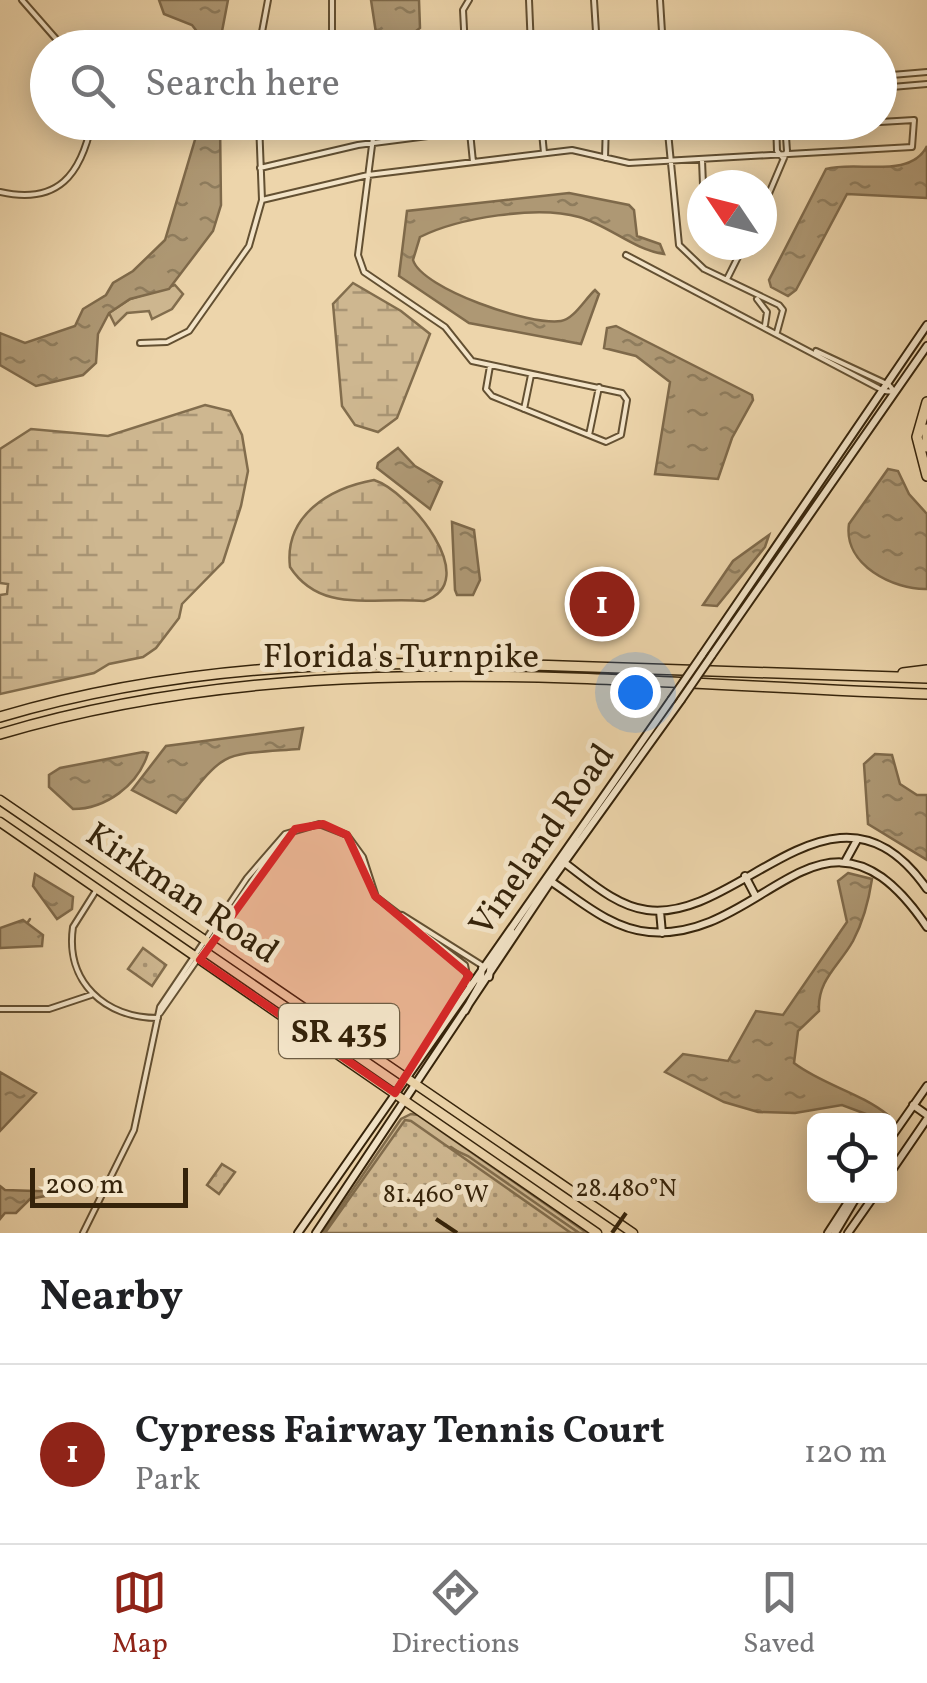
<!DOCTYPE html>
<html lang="en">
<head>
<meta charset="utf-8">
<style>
	:root { --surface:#fff; --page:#f6f6f6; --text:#202124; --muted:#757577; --line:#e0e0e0; --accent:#8f2418 }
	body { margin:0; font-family:Vollkorn,serif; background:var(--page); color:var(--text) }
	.controls { position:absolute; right:30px; bottom:30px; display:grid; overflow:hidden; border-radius:15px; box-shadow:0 5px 25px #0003 }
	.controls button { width:90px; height:90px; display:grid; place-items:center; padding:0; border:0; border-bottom:2px solid var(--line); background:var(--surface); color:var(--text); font:50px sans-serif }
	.compass { position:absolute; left:687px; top:170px; width:90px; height:90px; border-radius:50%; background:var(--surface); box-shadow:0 5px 25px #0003; rotate:305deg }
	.scale { position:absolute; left:30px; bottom:25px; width:158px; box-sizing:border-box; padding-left:10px; border:5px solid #35230a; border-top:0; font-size:28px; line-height:35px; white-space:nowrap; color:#35230a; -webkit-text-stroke:8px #f3e4c8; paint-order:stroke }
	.you { position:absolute; left:635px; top:692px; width:35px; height:35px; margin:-25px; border:8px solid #fff; border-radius:50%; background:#1a73e8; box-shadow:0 0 0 15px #1a73e833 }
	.badge { display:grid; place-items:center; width:65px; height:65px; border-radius:50%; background:var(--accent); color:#fff; font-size:32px; font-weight:700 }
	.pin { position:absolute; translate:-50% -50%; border:5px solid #fff; box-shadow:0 2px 10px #0006 }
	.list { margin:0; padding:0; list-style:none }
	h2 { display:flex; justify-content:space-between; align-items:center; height:130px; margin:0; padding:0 40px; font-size:42px }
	h2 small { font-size:32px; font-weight:400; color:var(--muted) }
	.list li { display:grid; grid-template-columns:65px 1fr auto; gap:30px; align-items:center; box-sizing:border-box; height:180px; padding:0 40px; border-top:2px solid var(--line) }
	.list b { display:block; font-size:38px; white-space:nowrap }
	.list p { margin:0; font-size:32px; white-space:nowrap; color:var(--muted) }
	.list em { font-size:32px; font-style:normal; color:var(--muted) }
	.icon { flex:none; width:55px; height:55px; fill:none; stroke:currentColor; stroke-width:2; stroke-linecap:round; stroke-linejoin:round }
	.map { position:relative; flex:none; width:927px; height:1233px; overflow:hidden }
	.search { position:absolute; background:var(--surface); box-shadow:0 5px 25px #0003; left:30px; right:30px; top:30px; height:110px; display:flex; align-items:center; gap:25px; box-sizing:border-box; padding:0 35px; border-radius:55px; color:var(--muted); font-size:38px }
	.sheet { height:310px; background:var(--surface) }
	nav { display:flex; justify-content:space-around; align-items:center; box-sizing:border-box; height:140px; border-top:2px solid var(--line); background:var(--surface); font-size:28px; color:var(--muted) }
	nav a { display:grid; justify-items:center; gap:5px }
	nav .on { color:var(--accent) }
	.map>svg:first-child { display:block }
	.green { fill:#ceb790; stroke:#826d4d; stroke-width:2.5 }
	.forest { fill:url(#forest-firs); stroke:#826d4d; stroke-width:2.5 }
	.wetland { fill:url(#wetland-marsh); stroke:#826d4d; stroke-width:2.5 }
	.park { fill:url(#park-dots); stroke:#826d4d; stroke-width:2.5 }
	.water { fill:url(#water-ripples); stroke:#7e694a; stroke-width:2.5 }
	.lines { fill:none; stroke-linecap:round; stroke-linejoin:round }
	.stream { stroke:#7e694a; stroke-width:2.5 }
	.street-casing { stroke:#635032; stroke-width:8 }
	.secondary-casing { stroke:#35230a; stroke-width:10 }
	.primary-casing { stroke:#35230a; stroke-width:11 }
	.highway-casing { stroke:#35230a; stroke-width:12 }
	.street { stroke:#f3e4c8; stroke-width:4 }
	.secondary { stroke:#f3e4c8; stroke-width:6 }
	.primary { stroke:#edd5ab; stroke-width:8 }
	.highway { stroke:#edd5ab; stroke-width:9 }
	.secondary-bridge-casing { stroke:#35230a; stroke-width:10; stroke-linecap:butt }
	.secondary-bridge { stroke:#f3e4c8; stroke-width:6 }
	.marked { fill:#d62828; fill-opacity:0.2; stroke:#d62828; stroke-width:8; stroke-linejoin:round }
	.ticks { fill:none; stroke:#35230a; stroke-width:4 }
	.labels { text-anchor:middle; stroke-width:10; stroke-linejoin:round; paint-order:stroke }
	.shield { fill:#f3e4c8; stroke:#6e5d43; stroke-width:2.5 }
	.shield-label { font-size:32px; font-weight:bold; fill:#35230a }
	.street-label { font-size:35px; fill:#35230a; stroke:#f3e4c8 }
	.ticks-label { font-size:25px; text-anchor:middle; fill:#35230a; stroke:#f3e4c8; stroke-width:10; stroke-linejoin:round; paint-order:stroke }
</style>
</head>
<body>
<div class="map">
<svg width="927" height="1233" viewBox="0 0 927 1233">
	<defs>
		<pattern id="forest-firs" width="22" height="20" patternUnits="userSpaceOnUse" patternTransform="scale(2.5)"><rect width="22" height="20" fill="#ceb790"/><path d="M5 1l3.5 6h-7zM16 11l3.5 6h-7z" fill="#a89474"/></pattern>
		<pattern id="wetland-marsh" width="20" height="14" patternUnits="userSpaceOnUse" patternTransform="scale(2.5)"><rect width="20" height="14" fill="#ceb790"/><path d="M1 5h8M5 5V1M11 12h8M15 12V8" fill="none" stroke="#a89474"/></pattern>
		<pattern id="park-dots" width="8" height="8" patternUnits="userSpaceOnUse" patternTransform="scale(2.5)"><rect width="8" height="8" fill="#ceb790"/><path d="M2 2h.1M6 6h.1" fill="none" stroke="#a89474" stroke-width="1.8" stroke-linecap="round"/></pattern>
		<pattern id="water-ripples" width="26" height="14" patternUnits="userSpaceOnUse" patternTransform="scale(2.5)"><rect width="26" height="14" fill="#ae9874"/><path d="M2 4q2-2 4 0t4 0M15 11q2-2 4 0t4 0" fill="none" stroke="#8e7c5d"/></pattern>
	</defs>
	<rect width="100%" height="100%" fill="#edd5ab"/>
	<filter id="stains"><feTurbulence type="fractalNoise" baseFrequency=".002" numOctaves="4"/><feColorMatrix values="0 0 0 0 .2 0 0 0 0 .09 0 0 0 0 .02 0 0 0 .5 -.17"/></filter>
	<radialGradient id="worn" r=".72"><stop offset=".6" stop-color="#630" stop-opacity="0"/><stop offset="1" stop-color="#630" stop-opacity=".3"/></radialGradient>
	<!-- green -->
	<path class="green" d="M175 285 183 294 172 309 152 319 149 311 127 313 115 325 109 313 130 299Z
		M411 1114 418 1115 587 1233H579L451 1147 323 1233 401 1119Z"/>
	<!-- forest -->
	<path class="forest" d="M441 1144 468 1156 579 1233H326Z"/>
	<!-- wetland -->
	<path class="wetland" d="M353 283 401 311 430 334 397 418 378 432 355 425 342 406 333 304Z
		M205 405 230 411 242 435 248 471 241 506 223 562 182 604 179 618 156 648 143 657 109 664 94 673 0 694V595L7 594 8 584 0 583V449L31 429 108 436Z
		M374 480C409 491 484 582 424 601 375 596 321 615 290 567 284 515 330 488 374 480Z"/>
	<!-- park -->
	<path class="park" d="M143 948 166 965 152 986 128 969Z
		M405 1120 411 1121 571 1233H325Z
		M222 1164 235 1172 219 1194 207 1185Z"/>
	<!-- water -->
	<path class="water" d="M159 0H228L219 47H209L192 25 164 14Z
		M371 0H419L420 28 411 35 376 33Z
		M200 123H220L221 205 213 231 169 289 130 299 109 313 98 334 96 363 83 375 36 386 0 365V333L25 343 75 326 83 309 106 295 113 283 133 271 165 240Z
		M927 146V198L847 194 796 290 788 296 771 287 769 280 826 169C856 160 910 180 927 146Z
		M569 193 629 205 634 210 637 236 660 244 664 254C634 250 608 225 579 217 537 205 458 218 420 237L413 260C422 289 531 326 561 321 574 319 585 299 595 290L599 294 581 344 469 323 399 276 407 211Z
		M616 326 752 395 753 400 732 438 718 479 655 474 670 382 636 356 604 348 607 328Z
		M398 448 415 466 442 482 430 509 377 468 378 463Z
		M888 469 898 471 909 494 927 514V589C894 590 843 565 849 524Z
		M452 522 474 530 480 580 473 595H457L455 590Z
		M769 535 765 547 717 606 703 605 733 561Z
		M303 728 299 749C218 755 227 749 176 813L132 790 166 746Z
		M143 752 148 753C138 786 105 809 73 809L49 787V775L60 768Z
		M875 754 892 755 900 784 917 795H927V860L868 824 864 764Z
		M848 873 872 879C869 899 862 924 853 941 839 966 817 980 819 1011L798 1031 794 1063C823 1085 859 1092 888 1115L882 1120 842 1105 795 1113 758 1112 724 1102 665 1072 683 1054 728 1061 756 1011 783 1015 847 922 838 881Z
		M35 874 73 897 72 909 57 919 33 886Z
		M23 920 43 935 42 946 0 948V928Z
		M0 1072 36 1093 0 1131Z
		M0 1186 5 1190 66 1192 30 1199 16 1213H5L0 1219Z"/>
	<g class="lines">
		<!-- stream -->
		<path class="stream" d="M28 922 30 919"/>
		<defs>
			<path id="street" d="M22 0 64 48
				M332 0V42
				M529 0 531 48
				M594 0 597 48
				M660 0 663 48
				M259 43 357 42 367 48
				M259 48 268 0
				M465 48 463 10 469 0
				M880 76 927 72
				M880 88 927 84
				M375 122 358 255 364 272 445 327 472 361 622 393 627 400 621 435 606 442 492 396 486 389 490 366
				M469 122 473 162
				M541 122 544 153
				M607 122 668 132 863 122
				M667 122 679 245 704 269 779 305 783 310 777 332
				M776 122 777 151 782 157
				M605 158 606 122
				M702 160 703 185
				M260 168 358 145 537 122
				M0 192C58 205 81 175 92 122
				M262 200 368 175 572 150 629 163 912 147 914 120 880 122
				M762 210 787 151 785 122
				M730 245 741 250
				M626 255 884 391 895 392
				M727 279 744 245
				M757 299 767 312 765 325
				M140 343 167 342 189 331 249 246 262 200 259 122
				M816 351 889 385 895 392
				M524 409 531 375
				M589 435 599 387
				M97 889 73 927C65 982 105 1018 158 1018
				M402 915 483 966
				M0 1009H49L91 995
				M160 1013 279 842
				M83 1233 134 1130 160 1007 247 878 285 834 319 824 347 835 363 857 376 897 465 965 469 985"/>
			<path id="secondary" d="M702 655 927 325
				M712 655 927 346
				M846 860 857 840
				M562 861C587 879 615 906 647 910 740 923 835 757 927 889
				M745 876 756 897
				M549 880C579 900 611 929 649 932 766 942 823 774 927 927
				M660 911 662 933
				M489 977 491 964 511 931
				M465 1011 480 984 482 968
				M913 1105 927 1115
				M890 1139 927 1086
				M890 1173 927 1119
				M298 1233 671 700
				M316 1233 551 881 681 700
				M828 1233 852 1196
				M835 1233 857 1196
				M848 1233 874 1196"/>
			<path id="primary" d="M0 800 633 1233
				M0 822 597 1233"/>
			<path id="highway" d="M927 402 917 437 927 476
				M927 429V447
				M903 673 927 670
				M0 717C199 658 388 660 593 667 705 670 816 674 927 678
				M0 734C299 644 619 683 927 694"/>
		</defs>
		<!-- street casing -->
		<use href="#street" class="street-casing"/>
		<!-- secondary casing -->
		<use href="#secondary" class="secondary-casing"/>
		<!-- primary casing -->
		<use href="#primary" class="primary-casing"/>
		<!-- highway casing -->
		<use href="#highway" class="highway-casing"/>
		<!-- street -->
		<use href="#street" class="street"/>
		<!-- secondary -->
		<use href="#secondary" class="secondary"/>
		<!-- primary -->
		<use href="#primary" class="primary"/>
		<!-- highway -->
		<use href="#highway" class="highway"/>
		<defs>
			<path id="secondary-bridge" d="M671 700 702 655
				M681 700 712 655"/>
		</defs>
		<!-- secondary-bridge casing -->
		<use href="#secondary-bridge" class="secondary-bridge-casing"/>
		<!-- secondary-bridge -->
		<use href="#secondary-bridge" class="secondary-bridge"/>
	</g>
	<!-- marked area -->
	<path class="marked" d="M323 824 347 835 375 896 469 975 395 1093 200 960 295 829Z"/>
	<!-- ticks -->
	<path class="ticks" d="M436 1219 457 1233M612 1233 626 1213"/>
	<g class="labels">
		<!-- shield labels -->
		<rect class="shield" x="279" y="1004" width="120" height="54" rx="8"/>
		<g class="shield-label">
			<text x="339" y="1042">SR 435</text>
		</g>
		<!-- street labels -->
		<g class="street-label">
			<text x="401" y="667">Florida's Turnpike</text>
			<text transform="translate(541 839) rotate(-55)" y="12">Vineland Road</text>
			<text transform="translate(183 892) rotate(34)" y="12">Kirkman Road</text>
		</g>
	</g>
	<g class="ticks-label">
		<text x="626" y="1196">28.480°N</text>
		<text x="436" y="1202">81.460°W</text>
	</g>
	<rect width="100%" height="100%" filter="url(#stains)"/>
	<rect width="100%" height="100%" fill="url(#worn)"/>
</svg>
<div class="controls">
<button><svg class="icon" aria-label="locate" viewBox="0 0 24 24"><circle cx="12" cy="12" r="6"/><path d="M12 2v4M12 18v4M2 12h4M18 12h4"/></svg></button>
</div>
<svg class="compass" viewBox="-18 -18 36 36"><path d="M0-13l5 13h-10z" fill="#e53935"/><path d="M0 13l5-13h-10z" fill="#757577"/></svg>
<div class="scale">200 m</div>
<div class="you"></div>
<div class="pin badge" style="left:602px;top:604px">1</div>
<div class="search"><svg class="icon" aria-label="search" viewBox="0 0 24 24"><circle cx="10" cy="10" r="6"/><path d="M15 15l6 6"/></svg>Search here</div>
</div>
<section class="sheet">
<h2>Nearby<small></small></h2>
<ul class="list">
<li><span class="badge">1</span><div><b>Cypress Fairway Tennis Court</b><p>Park</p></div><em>120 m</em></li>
</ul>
</section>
<nav>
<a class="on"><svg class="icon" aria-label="map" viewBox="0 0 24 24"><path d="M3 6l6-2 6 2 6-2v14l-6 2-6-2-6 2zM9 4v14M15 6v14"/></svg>Map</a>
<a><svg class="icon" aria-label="directions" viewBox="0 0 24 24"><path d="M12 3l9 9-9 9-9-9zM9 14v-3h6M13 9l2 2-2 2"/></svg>Directions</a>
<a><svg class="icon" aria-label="saved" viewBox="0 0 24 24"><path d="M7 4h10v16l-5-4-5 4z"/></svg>Saved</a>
</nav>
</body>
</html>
